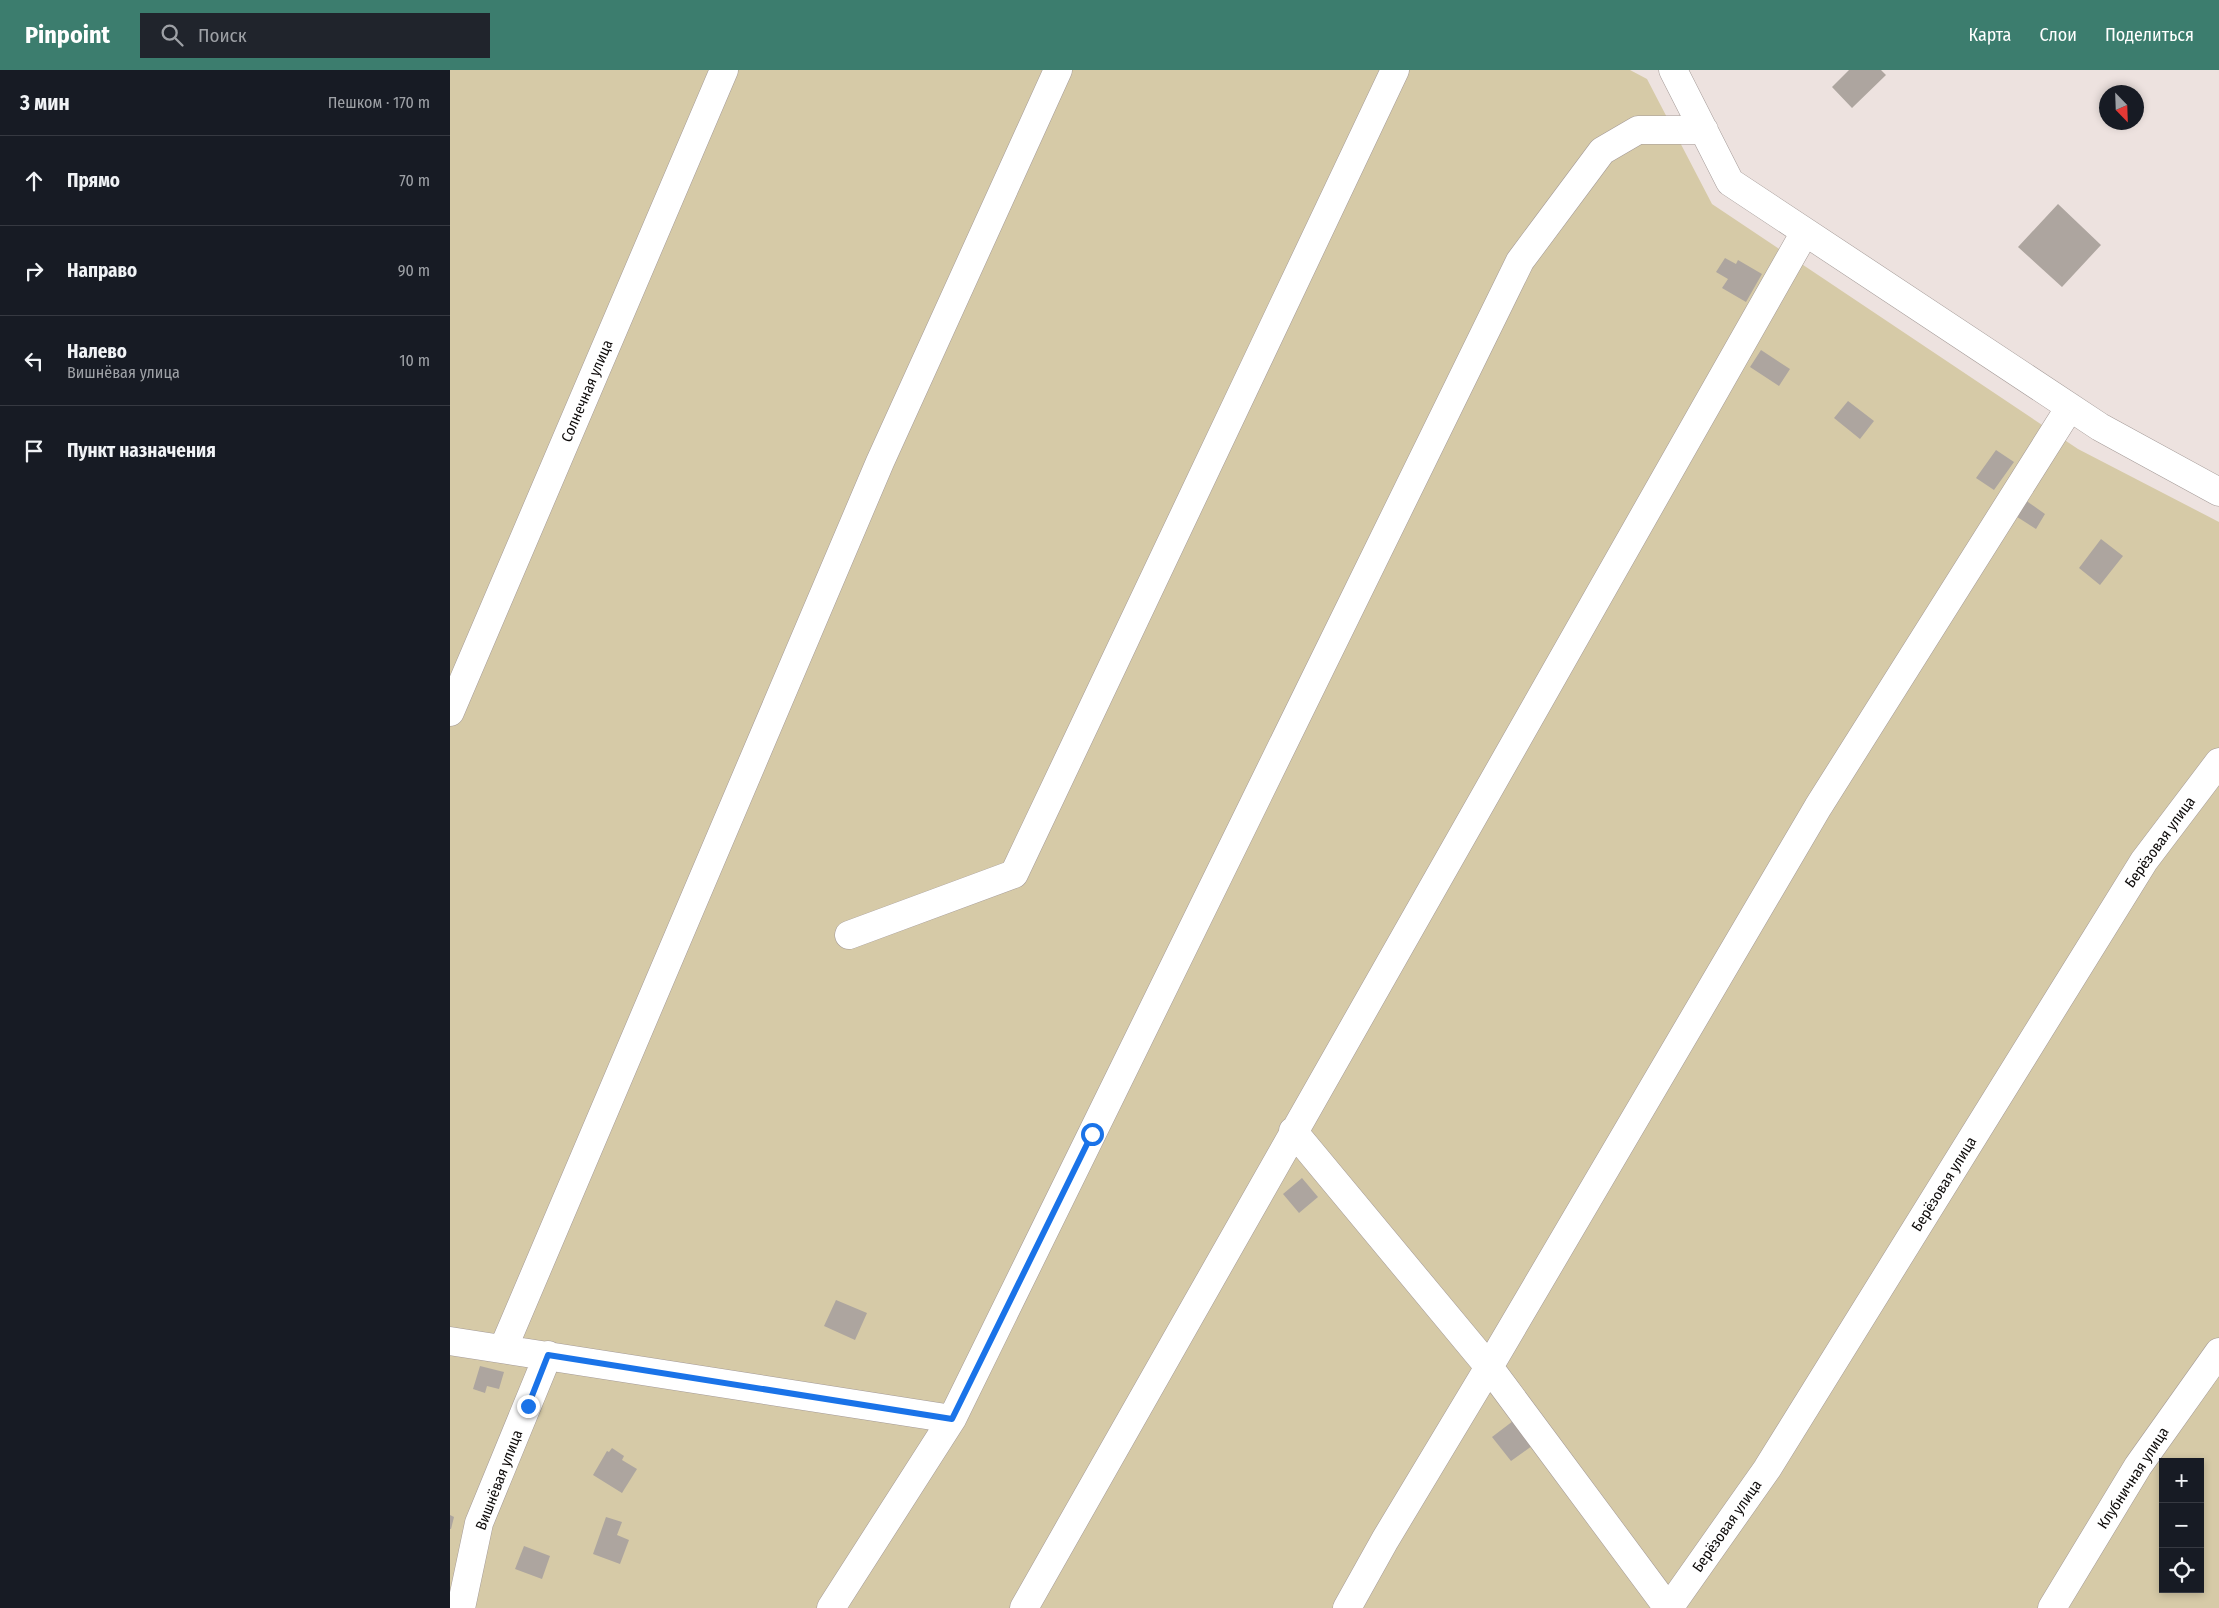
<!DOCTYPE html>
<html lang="ru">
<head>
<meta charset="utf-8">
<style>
	:root { --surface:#171b24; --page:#20242c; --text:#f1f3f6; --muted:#9ea1a6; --line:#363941; --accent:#3c7d6e }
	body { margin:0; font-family:"Fira Sans Condensed",sans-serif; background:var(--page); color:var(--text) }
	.controls { position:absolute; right:15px; bottom:15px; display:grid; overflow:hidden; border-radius:0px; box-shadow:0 2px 8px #0003 }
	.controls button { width:45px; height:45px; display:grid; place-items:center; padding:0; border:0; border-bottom:1px solid var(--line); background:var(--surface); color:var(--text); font:25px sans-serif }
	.compass { position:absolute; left:1649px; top:15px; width:45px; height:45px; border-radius:50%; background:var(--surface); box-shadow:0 2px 8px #0003; rotate:157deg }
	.stop { position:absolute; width:15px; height:15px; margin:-11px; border:4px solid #1a73e8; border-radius:50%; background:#fff }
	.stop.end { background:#1a73e8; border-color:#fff; box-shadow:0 1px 5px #0008 }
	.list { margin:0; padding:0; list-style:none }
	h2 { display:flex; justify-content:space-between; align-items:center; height:65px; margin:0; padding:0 20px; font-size:21px }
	h2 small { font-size:16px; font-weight:400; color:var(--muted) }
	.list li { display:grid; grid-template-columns:32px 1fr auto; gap:15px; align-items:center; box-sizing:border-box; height:90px; padding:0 20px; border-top:1px solid var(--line) }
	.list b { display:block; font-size:19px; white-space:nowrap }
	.list p { margin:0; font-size:16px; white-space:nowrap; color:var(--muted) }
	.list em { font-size:16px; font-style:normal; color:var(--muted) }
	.icon { flex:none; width:28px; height:28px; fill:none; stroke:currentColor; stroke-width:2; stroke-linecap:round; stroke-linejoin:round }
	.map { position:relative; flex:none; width:1769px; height:1538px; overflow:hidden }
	header { display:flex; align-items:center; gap:30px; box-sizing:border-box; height:70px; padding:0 25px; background:var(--accent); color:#fff }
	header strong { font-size:24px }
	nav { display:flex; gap:28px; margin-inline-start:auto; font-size:18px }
	.search { width:350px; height:45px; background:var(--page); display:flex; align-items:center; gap:12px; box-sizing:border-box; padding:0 18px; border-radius:0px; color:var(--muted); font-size:19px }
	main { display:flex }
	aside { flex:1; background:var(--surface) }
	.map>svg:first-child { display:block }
	.green { fill:#d6caa7; fill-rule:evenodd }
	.building { fill:#ada59f }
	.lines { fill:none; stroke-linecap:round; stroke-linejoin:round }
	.minor-casing { stroke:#a49a97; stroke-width:29 }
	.minor { stroke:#fff; stroke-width:28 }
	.route { stroke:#1a73e8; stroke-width:6 }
	.labels { text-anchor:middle; stroke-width:4; stroke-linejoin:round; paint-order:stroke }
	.street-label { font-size:15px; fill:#0e0b0a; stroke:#fff }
</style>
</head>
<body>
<header>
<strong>Pinpoint</strong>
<div class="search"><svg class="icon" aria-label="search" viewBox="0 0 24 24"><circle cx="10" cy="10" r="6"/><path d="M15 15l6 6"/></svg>Поиск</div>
<nav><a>Карта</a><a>Слои</a><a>Поделиться</a></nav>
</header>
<main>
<aside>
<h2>3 мин<small>Пешком · 170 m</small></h2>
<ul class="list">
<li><svg class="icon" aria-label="ahead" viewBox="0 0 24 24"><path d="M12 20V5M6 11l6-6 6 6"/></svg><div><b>Прямо</b></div><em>70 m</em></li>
<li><svg class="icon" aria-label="right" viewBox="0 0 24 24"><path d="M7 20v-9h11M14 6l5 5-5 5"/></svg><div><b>Направо</b></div><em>90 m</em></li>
<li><svg class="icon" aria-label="left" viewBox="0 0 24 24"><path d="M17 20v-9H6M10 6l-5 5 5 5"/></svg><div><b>Налево</b><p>Вишнёвая улица</p></div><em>10 m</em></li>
<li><svg class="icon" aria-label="arrive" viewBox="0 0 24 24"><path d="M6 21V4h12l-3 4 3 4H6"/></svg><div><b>Пункт назначения</b></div></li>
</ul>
</aside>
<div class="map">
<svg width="1769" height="1538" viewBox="0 0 1769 1538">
	<rect width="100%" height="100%" fill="#ede2df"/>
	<!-- green -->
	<path class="green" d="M0 0H1180L1197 9 1262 134 1628 379 1769 452V1538H0ZM1713 1392H1750V1519H1713Z"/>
	<!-- building -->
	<path class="building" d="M1399 0H1431L1436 5 1402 38 1382 17Z
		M1608 134 1651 175 1612 217 1568 177Z
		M1275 188 1286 194 1288 190 1312 204 1296 232 1272 218 1278 209 1266 202Z
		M1311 280 1340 299 1329 316 1300 297Z
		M1398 331 1424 351 1410 369 1384 348Z
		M1546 380 1564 392 1544 420 1526 408Z
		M1571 427 1595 444 1586 459 1561 443Z
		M1651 469 1673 486 1650 515 1629 498Z
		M852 1108 868 1127 849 1143 833 1124Z
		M386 1230 417 1243 405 1270 374 1256Z
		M30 1296 54 1302 49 1319 37 1316 35 1323 23 1319Z
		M1067 1348 1086 1373 1061 1391 1042 1367Z
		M162 1378 174 1386 172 1390 187 1399 172 1423 143 1405 157 1381 159 1382Z
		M0 1445 4 1447 1 1459H0Z
		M156 1447 172 1452 167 1465 179 1470 170 1494 143 1484Z
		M74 1476 100 1486 92 1509 65 1499Z"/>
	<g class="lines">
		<defs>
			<path id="minor" d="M1223 0 1280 112 1650 357 1769 422
				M0 642 274 0
				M399 865 564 804 945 0
				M843 1061 1039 1297 1218 1538
				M0 1271 502 1349
				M53 1279 430 392 608 0
				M11 1538 29 1453 98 1285
				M381 1538 502 1349 1070 191 1152 81 1188 60H1254
				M574 1538 1355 162
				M897 1538 935 1470 1039 1297 1368 737 1620 337
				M1219 1538 1317 1399 1694 791 1769 692
				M1602 1538 1688 1396 1769 1282"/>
		</defs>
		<!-- minor casing -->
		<use href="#minor" class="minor-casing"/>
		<!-- minor -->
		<use href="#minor" class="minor"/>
	</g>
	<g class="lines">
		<!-- route -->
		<path class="route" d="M78 1336 98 1285 502 1349 642 1064"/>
	</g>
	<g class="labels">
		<!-- street labels -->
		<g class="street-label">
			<text transform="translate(137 321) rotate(-67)" y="5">Солнечная улица</text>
			<text transform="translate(1710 772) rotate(-54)" y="5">Берёзовая улица</text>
			<text transform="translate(1494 1114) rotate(-58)" y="5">Берёзовая улица</text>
			<text transform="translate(1683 1408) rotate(-57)" y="5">Клубничная улица</text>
			<text transform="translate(49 1410) rotate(-69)" y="5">Вишнёвая улица</text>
			<text transform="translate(1277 1456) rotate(-55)" y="5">Берёзовая улица</text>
		</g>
	</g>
</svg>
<div class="controls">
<button>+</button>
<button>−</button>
<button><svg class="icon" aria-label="locate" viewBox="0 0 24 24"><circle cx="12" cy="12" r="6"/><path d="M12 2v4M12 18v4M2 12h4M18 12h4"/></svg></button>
</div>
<svg class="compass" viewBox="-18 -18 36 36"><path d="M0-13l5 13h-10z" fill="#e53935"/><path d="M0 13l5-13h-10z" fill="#9ea1a6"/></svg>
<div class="stop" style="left:642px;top:1064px"></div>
<div class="stop end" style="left:78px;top:1336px"></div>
</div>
</main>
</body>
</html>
